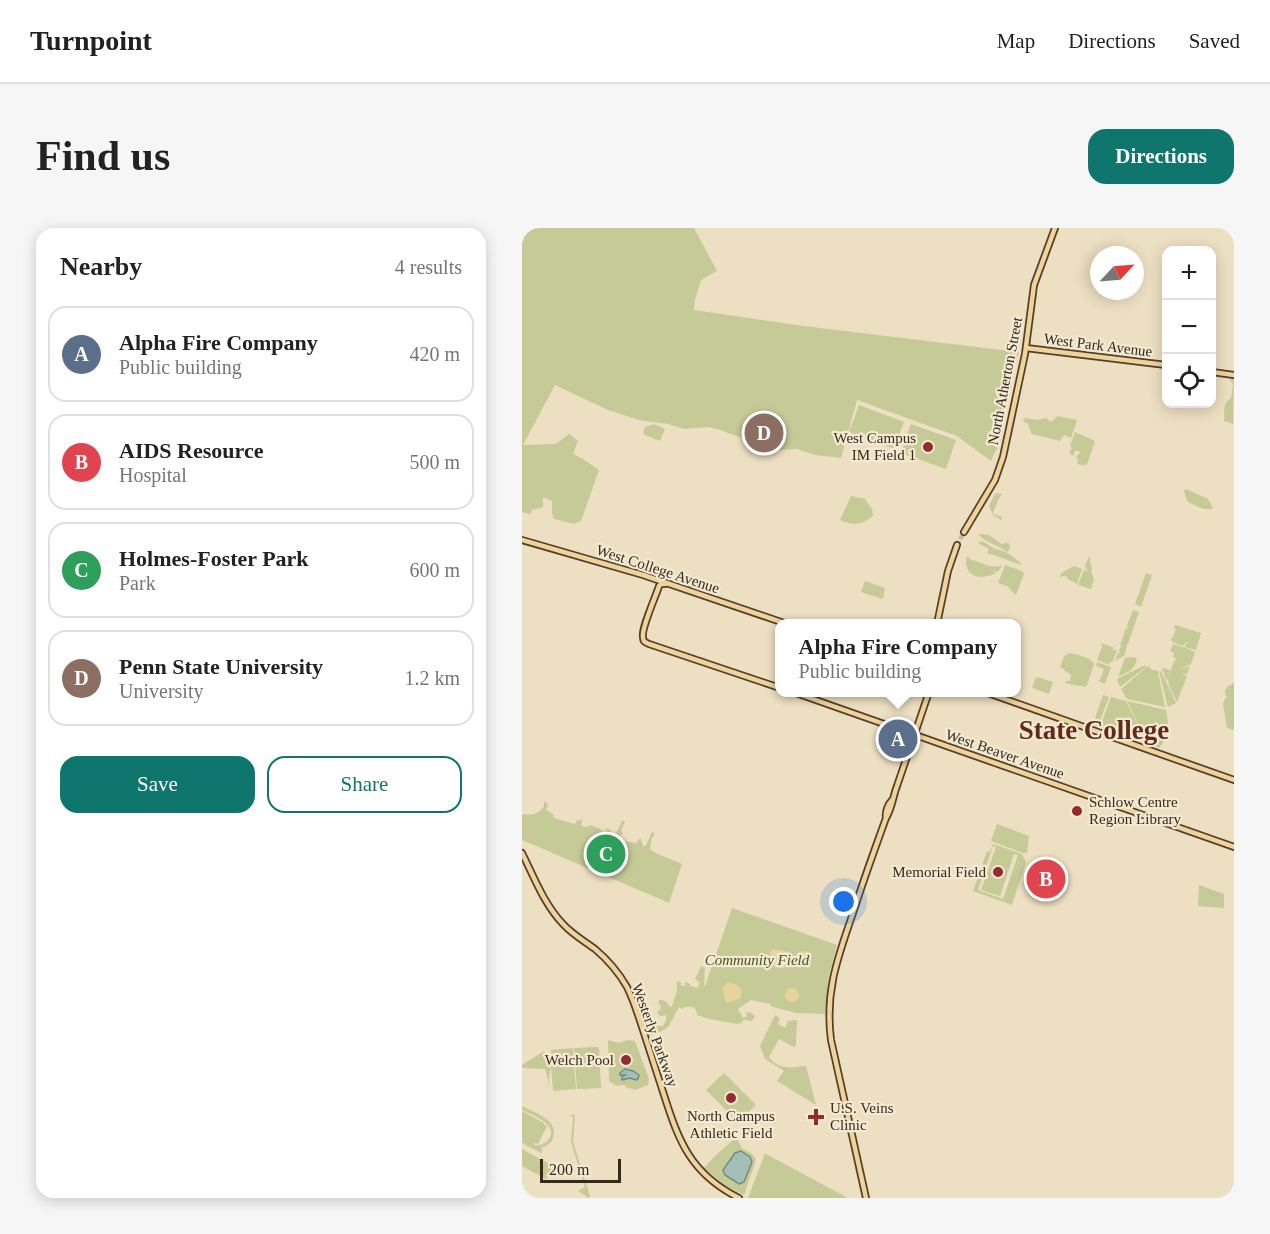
<!DOCTYPE html>
<html lang="en">
<head>
<meta charset="utf-8">
<style>
	:root { --surface:#fff; --page:#f6f6f6; --text:#222; --muted:#767676; --line:#e0e0e0; --accent:#0f766e }
	body { margin:0; font-family:"Times New Roman",serif; background:var(--page); color:var(--text) }
	.controls { position:absolute; right:18px; top:18px; display:grid; overflow:hidden; border-radius:12px; box-shadow:0 3px 15px #0003 }
	.controls button { width:54px; height:54px; display:grid; place-items:center; padding:0; border:0; border-bottom:2px solid var(--line); background:var(--surface); color:var(--text); font:30px sans-serif }
	.compass { position:absolute; left:568px; top:18px; width:54px; height:54px; border-radius:50%; background:var(--surface); box-shadow:0 3px 15px #0003; rotate:64deg }
	.scale { position:absolute; left:18px; bottom:15px; width:81px; box-sizing:border-box; padding-left:6px; border:3px solid #36291e; border-top:0; font-size:16px; line-height:21px; white-space:nowrap; color:#36291e; -webkit-text-stroke:4px #f4e9d1; paint-order:stroke }
	.you { position:absolute; left:322px; top:674px; width:21px; height:21px; margin:-15px; border:4px solid #fff; border-radius:50%; background:#1a73e8; box-shadow:0 0 0 9px #1a73e833 }
	.badge { display:grid; place-items:center; width:39px; height:39px; border-radius:50%; background:var(--accent); color:#fff; font-size:20px; font-weight:700 }
	.pin { position:absolute; translate:-50% -50%; border:3px solid #fff; box-shadow:0 2px 6px #0006 }
	.popup { position:absolute; left:253px; top:391px; width:246px; height:78px; box-sizing:border-box; display:grid; place-content:center; border-radius:12px; background:var(--surface); filter:drop-shadow(0 2px 4px #0005); font-size:20px; white-space:nowrap; color:var(--muted) }
	.popup b { font-size:22px; color:var(--text) }
	.popup::after { content:''; position:absolute; left:50%; top:100%; margin-left:-12px; border:12px solid transparent; border-top-color:var(--surface) }
	.list { margin:0; padding:0; list-style:none }
	h2 { display:flex; justify-content:space-between; align-items:center; height:78px; margin:0; padding:0 24px; font-size:26px }
	h2 small { font-size:20px; font-weight:400; color:var(--muted) }
	.list li { display:grid; grid-template-columns:39px 1fr auto; gap:18px; align-items:center; box-sizing:border-box; height:96px; margin:0 12px 12px; padding:0 12px; border:2px solid var(--line); border-radius:18px }
	.list b { display:block; font-size:22px; white-space:nowrap }
	.list p { margin:0; font-size:20px; white-space:nowrap; color:var(--muted) }
	.list em { font-size:20px; font-style:normal; color:var(--muted) }
	.actions { display:flex; gap:12px; padding:18px 24px }
	.actions a { flex:1; padding:14px 0; border:2px solid var(--accent); border-radius:18px; text-align:center; font-size:21px; color:var(--accent) }
	.actions .main { background:var(--accent); color:#fff }
	.icon { flex:none; width:33px; height:33px; fill:none; stroke:currentColor; stroke-width:2; stroke-linecap:round; stroke-linejoin:round }
	.map { position:relative; flex:none; width:712px; height:970px; overflow:hidden; border-radius:18px }
	header { display:flex; align-items:center; gap:36px; box-sizing:border-box; height:84px; padding:0 30px; background:var(--surface); border-bottom:2px solid var(--line) }
	header strong { font-size:28px }
	nav { display:flex; gap:33px; margin-inline-start:auto; font-size:21px }
	.intro { display:flex; align-items:center; justify-content:space-between; box-sizing:border-box; height:144px; padding:0 36px }
	h1 { margin:0; font-size:42px }
	.button { padding:15px 27px; border-radius:18px; background:var(--accent); color:#fff; font-size:21px; font-weight:700 }
	main { display:flex; gap:36px; padding:0 36px }
	aside { flex:1; background:var(--surface); border-radius:18px; box-shadow:0 3px 15px #0003 }
	.map>svg:first-child { display:block }
	.green { fill:#c6ca96; fill-rule:evenodd }
	.sand { fill:#e8d39f }
	.water { fill:#a4bfb7; stroke:#6c8d84; stroke-width:1.5 }
	.lines { fill:none; stroke-linecap:round; stroke-linejoin:round }
	.major-tunnel { stroke:#c8bba1; stroke-width:4.5; stroke-dasharray:4.5 2; stroke-linecap:butt }
	.major-casing { stroke:#543f2e; stroke-width:8 }
	.major { stroke:#efd39a; stroke-width:4.5 }
	.poi-dot { fill:#932b2f; stroke:#f4e9d1; stroke-width:2 }
	.labels { text-anchor:middle; stroke-width:4.5; stroke-linejoin:round; paint-order:stroke }
	.street-label { font-size:15px; fill:#36291e; stroke:#f4e9d1 }
	.poi-label { font-size:15px; fill:#36291e; stroke:#f4e9d1; text-anchor:end }
	.park-label { font-size:15px; font-style:italic; fill:#485225; stroke:#f4e9d1 }
	.town-label { font-size:27px; font-weight:bold; fill:#622a1e; stroke:#f4e9d1 }
</style>
</head>
<body>
<header>
<strong>Turnpoint</strong>
<nav><a>Map</a><a>Directions</a><a>Saved</a></nav>
</header>
<div class="intro"><h1>Find us</h1><a class="button">Directions</a></div>
<main>
<aside>
<h2>Nearby<small>4 results</small></h2>
<ul class="list">
<li><span class="badge" style="background:#5c6f8a">A</span><div><b>Alpha Fire Company</b><p>Public building</p></div><em>420 m</em></li>
<li><span class="badge" style="background:#e0444e">B</span><div><b>AIDS Resource</b><p>Hospital</p></div><em>500 m</em></li>
<li><span class="badge" style="background:#2e9e5b">C</span><div><b>Holmes-Foster Park</b><p>Park</p></div><em>600 m</em></li>
<li><span class="badge" style="background:#8d6e63">D</span><div><b>Penn State University</b><p>University</p></div><em>1.2 km</em></li>
</ul>
<div class="actions"><a class="main">Save</a><a>Share</a></div>
</aside>
<div class="map">
<svg width="712" height="970" viewBox="0 0 712 970">
	<rect width="100%" height="100%" fill="#eddfc2"/>
	<!-- green -->
	<path class="green" d="M0 0H172L195 43 179 52 173 72 172 82 282 98 497 124 489 150 488 156 484 166 478 217 473 224 469 233 435 208 335 172 319 230 293 227 275 221 258 222 232 211 226 212 198 202 186 199 162 201 146 196 117 192 86 182 33 157 1 217 34 216 47 206 56 213 51 226 61 231 77 242 59 293 52 296 32 291 30 285V273L21 269V279L10 282 8 286 0 284Z
		M708 149 712 150 711 196 702 193C703 184 700 176 709 170L711 157 708 152Z
		M337 177 382 194 372 221 327 204Z
		M535 188 555 192 549 210 542 207 538 213 510 206 506 196 502 194 501 192 503 190 515 192 524 190 529 194Z
		M132 196 143 201 138 213 121 206 123 199Z
		M389 196 434 212 424 241 379 225Z
		M553 204 573 213 565 236 563 237 555 236 556 232 554 228 558 225 557 223H553L551 228 547 225 550 220 548 218Z
		M664 261 686 271 691 280C684 284 671 277 665 273L662 263Z
		M476 265 480 266 476 272 471 286 480 289 479 292 471 287 467 278 473 266Z
		M329 268 343 271 350 281 351 288C340 297 331 298 318 292Z
		M456 306 467 307 480 316 485 315 488 316 487 323 485 324C476 317 462 314 456 306Z
		M460 313 473 321 484 324 499 335V337L472 327 471 326 470 327 465 325 467 321 456 315Z
		M445 328 447 329V331L471 339 472 338 477 339 478 337 480 338 476 344 472 343V344L474 345C459 353 440 349 445 328Z
		M567 328 570 341 569 344 572 351 569 361 556 357 562 342 567 343 564 341 563 338Z
		M483 337 500 343 502 346 494 367 485 358 476 355Z
		M552 338 560 341 555 356 547 352 544 348 537 349 541 344Z
		M624 345 630 347 619 379 613 376Z
		M343 353 363 360 361 371 339 364Z
		M611 382 617 384 606 416 604 417 605 418 602 428H600V429L593 433 596 424 599 426 597 422 599 419 598 418 604 400H607L605 398Z
		M653 397 679 405 674 422 662 419 667 413 660 418 650 414 651 413 648 412 651 409 654 401 652 400Z
		M579 415 593 420 589 422H595L590 435 587 433 588 437 575 432 580 419H581Z
		M651 416 660 419 659 421 661 419 673 424 669 436 656 442 668 438 665 446 659 445 665 448 655 474 647 458 646 450 645 453 640 441 641 440 648 442 646 449V450L652 433 654 432 653 429H651L652 425 648 423Z
		M548 425C556 427 569 429 572 436L565 457 563 459 543 455 544 453H548L549 447 538 439 542 428Z
		M612 429 615 431 613 437 608 443 596 449 603 430Z
		M575 434 589 439 583 456 576 453 578 452 582 441 574 438Z
		M623 437 624 439 598 459 595 451Z
		M626 438 630 442H635L636 444 643 479 605 471 599 461Z
		M637 443H639L654 475 646 479Z
		M515 449 531 454 527 466 510 460 513 451Z
		M712 455V502L705 500 701 476 704 469 703 463 706 458Z
		M581 467 587 469 576 498 571 496Z
		M589 469 604 473 625 514 623 515 608 509V508L605 509 578 499Z
		M605 473 644 482C647 497 648 507 637 520L626 516Z
		M22 573 26 576 24 582 31 586 32 590 53 596 55 592H59L61 586 59 598 65 599 69 597 78 601 81 604 85 602 87 595 86 601 89 603 90 606H94L98 597H99V593H103L99 603 101 605 96 610 102 613 114 615 118 610 122 619 124 617 130 604 132 605V608L130 609 128 621 134 625 160 636 147 675 0 612V586C10 588 15 586 22 579Z
		M475 596 507 608 505 625H501L469 613Z
		M471 616 500 626 504 634 490 677 451 663 465 623 468 624ZM471 618 474 619 459 662 478 668 492 626 496 627 481 671 456 662Z
		M677 657 702 666V680L676 678Z
		M210 680 315 717 307 747 303 786 274 785 248 778V776L229 772 216 781 221 790 225 788 224 784 229 785 233 788 230 793 221 792 220 795 215 796 187 791 175 787 174 782 171 779H163L160 781 157 779 147 798 142 802 128 808 126 799 130 797 131 798H141L144 792V787L138 788 135 785 139 780 136 773 138 772 144 773 148 779 150 778 155 763V753L159 754V757L163 758V754L168 756V758L176 760 178 754 173 751 179 738 183 740C182 746 183 752 182 758H183Z
		M253 787 258 790 256 796 263 800 266 793 275 792 274 817 272 819 257 811 247 829C258 843 269 839 284 838L294 877 255 853 262 843 243 831 238 818Z
		M86 812 97 815 106 812 113 813 127 851 126 857 113 862 112 861 105 860 102 857 94 858 87 853Z
		M77 819 79 860 55 861 52 820Z
		M51 820 54 861 31 863 29 837 27 851V862L26 851 23 841 0 840V837L22 823 23 825H29V822Z
		M202 845 234 877 216 894 184 862Z
		M0 878C11 884 33 890 32 906 31 914 26 918 19 920L21 922 19 925 0 915V883L22 895V897L25 898 16 916 12 915V917C17 917 22 917 26 912 38 896 10 887 0 882Z
		M51 886 53 888 51 914 68 968 67 970 56 963 63 959 49 914 51 889 48 888Z
		M214 909 220 920 230 926 234 932 222 967 204 958 182 940 191 930Z
		M0 921 31 938 24 951 0 938Z
		M243 925 244 926 326 970H226Z"/>
	<!-- sand -->
	<path class="sand" d="M250 721 267 724 264 740H255C247 736 246 728 250 721Z
		M275 730a7 7 0 1 1 14 0a7 7 0 1 1-14 0Z
		M205 755C211 754 217 757 219 762V770L204 775 200 760Z
		M263 767a7 7 0 1 1 14 0a7 7 0 1 1-14 0Z"/>
	<!-- water -->
	<path class="water" d="M103 841 111 843 117 847 116 851 114 852 108 850 100 852V849L103 847H98V845Z
		M219 923 228 929 230 934 222 954 217 956 203 947 201 942 213 925Z"/>
	<g class="lines">
		<!-- major-tunnel -->
		<path class="major-tunnel" d="M435 317 442 304"/>
		<defs>
			<path id="major" d="M504 120 644 137
				M690 144 712 147
				M442 304 473 252 481 229 503 126 512 57 533 0
				M0 312 121 347 265 396
				M143 356H139L137 358C134 368 119 401 121 409 121 414 123 414 127 416L258 460
				M415 396 426 343 435 317
				M271 464 712 619
				M463 464 712 552
				M364 590C363 584 366 576 370 572
				M0 625C12 649 22 676 41 696 50 706 62 713 73 721 86 732 97 745 105 759 112 773 116 787 121 802 128 823 135 845 142 867 157 914 169 946 217 970
				M344 970 309 812C302 758 319 722 335 673 344 645 354 618 364 590 370 581 371 568 375 558L407 464"/>
		</defs>
		<!-- major casing -->
		<use href="#major" class="major-casing"/>
		<!-- major -->
		<use href="#major" class="major"/>
	</g>
	<!-- markers -->
	<g class="poi-dot">
		<circle cx="406" cy="219" r="6"/>
		<circle cx="555" cy="583" r="6"/>
		<circle cx="476" cy="644" r="6"/>
		<circle cx="104" cy="832" r="6"/>
		<circle cx="209" cy="870" r="6"/>
		<path d="M291 880h6v6h6v6h-6v6h-6v-6h-6v-6h6z"/>
	</g>
	<g class="labels">
		<!-- street labels -->
		<g class="street-label">
			<text transform="translate(576 117) rotate(7)" y="5">West Park Avenue</text>
			<text transform="translate(483 153) rotate(-79)" y="5">North Atherton Street</text>
			<text transform="translate(136 341) rotate(18)" y="5">West College Avenue</text>
			<text transform="translate(483 526) rotate(19)" y="5">West Beaver Avenue</text>
			<text transform="translate(133 807) rotate(70)" y="5">Westerly Parkway</text>
		</g>
		<!-- poi labels -->
		<g class="poi-label">
			<text x="394" y="215">West Campus<tspan x="394" dy="17">IM Field 1</tspan></text>
			<text x="567" y="579" text-anchor="start">Schlow Centre<tspan x="567" dy="17">Region Library</tspan></text>
			<text x="464" y="649">Memorial Field</text>
			<text x="92" y="837">Welch Pool</text>
			<text x="308" y="885" text-anchor="start">U.S. Veins<tspan x="308" dy="17">Clinic</tspan></text>
			<text x="209" y="893" text-anchor="middle">North Campus<tspan x="209" dy="17">Athletic Field</tspan></text>
		</g>
		<!-- park labels -->
		<g class="park-label">
			<text x="235" y="737">Community Field</text>
		</g>
		<!-- town labels -->
		<g class="town-label">
			<text x="572" y="511">State College</text>
		</g>
	</g>
</svg>
<div class="controls">
<button>+</button>
<button>−</button>
<button><svg class="icon" aria-label="locate" viewBox="0 0 24 24"><circle cx="12" cy="12" r="6"/><path d="M12 2v4M12 18v4M2 12h4M18 12h4"/></svg></button>
</div>
<svg class="compass" viewBox="-18 -18 36 36"><path d="M0-13l5 13h-10z" fill="#e53935"/><path d="M0 13l5-13h-10z" fill="#767676"/></svg>
<div class="scale">200 m</div>
<div class="you"></div>
<div class="pin badge" style="left:376px;top:511px;background:#5c6f8a">A</div>
<div class="popup"><b>Alpha Fire Company</b>Public building</div>
<div class="pin badge" style="left:524px;top:651px;background:#e0444e">B</div>
<div class="pin badge" style="left:84px;top:626px;background:#2e9e5b">C</div>
<div class="pin badge" style="left:242px;top:205px;background:#8d6e63">D</div>
</div>
</main>
</body>
</html>
